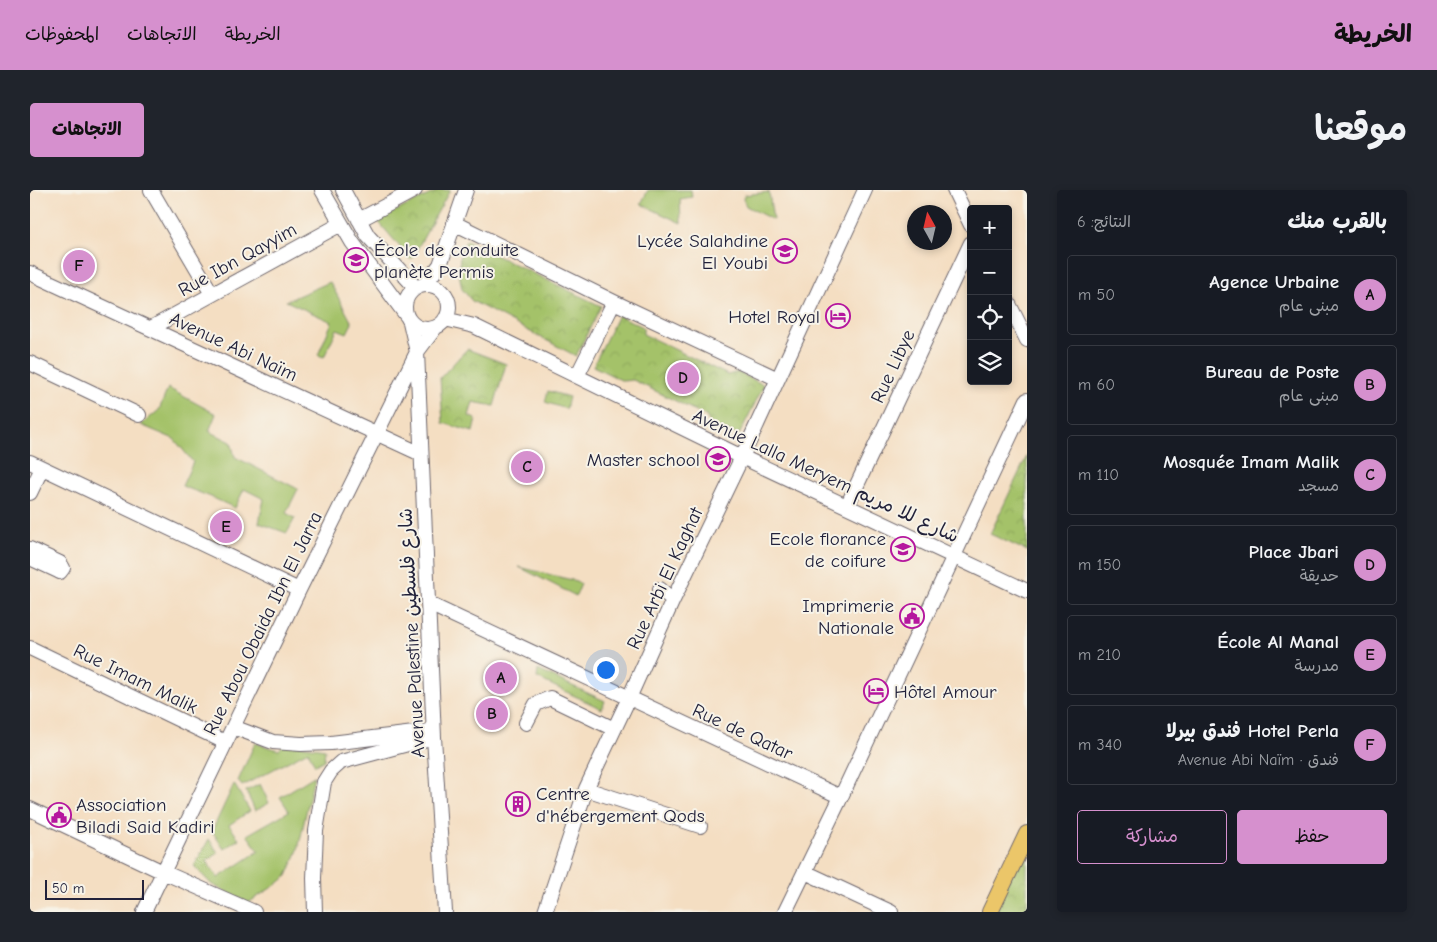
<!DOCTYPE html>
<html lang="ar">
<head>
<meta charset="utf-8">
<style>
	:root { --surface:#171b24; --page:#20242c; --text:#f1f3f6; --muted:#9ea1a6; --line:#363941; --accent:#d690ce }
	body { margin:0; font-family:"Comic Neue","Playpen Sans Arabic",sans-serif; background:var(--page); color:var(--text); direction:rtl }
	.controls { position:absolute; right:15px; top:15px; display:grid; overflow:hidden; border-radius:5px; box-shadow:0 2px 8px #0003 }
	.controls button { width:45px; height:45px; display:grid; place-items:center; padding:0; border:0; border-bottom:1px solid var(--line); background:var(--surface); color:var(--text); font:25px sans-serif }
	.compass { position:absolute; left:877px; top:15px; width:45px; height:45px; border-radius:50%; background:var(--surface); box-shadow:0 2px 8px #0003; rotate:352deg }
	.scale { position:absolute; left:15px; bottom:12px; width:99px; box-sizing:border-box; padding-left:5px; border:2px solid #22223b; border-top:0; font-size:14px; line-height:18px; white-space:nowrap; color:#22223b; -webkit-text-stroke:4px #f7f3e8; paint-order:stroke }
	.you { position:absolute; left:575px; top:479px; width:18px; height:18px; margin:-12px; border:4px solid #fff; border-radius:50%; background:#1a73e8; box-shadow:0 0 0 8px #1a73e833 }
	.badge { display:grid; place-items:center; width:32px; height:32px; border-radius:50%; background:var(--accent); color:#111; font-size:16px; font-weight:700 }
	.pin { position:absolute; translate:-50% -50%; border:2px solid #fff; box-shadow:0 1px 5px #0006 }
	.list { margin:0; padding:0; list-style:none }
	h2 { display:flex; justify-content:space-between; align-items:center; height:65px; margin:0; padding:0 20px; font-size:21px }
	h2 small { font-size:16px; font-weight:400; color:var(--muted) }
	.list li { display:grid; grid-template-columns:32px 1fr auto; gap:15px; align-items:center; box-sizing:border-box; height:80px; margin:0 10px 10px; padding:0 10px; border:1px solid var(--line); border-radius:5px }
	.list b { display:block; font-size:19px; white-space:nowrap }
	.list p { margin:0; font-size:16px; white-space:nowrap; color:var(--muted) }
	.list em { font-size:16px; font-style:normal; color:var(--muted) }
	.actions { display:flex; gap:10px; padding:15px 20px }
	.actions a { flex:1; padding:11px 0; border:1px solid var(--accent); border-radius:5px; text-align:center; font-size:18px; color:var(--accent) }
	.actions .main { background:var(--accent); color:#111 }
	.icon { flex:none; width:28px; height:28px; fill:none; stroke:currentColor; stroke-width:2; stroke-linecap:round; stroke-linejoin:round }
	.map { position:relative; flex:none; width:997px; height:722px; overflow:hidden; direction:ltr; border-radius:5px }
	header { display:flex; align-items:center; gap:30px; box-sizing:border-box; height:70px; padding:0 25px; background:var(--accent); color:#111 }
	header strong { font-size:24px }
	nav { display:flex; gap:28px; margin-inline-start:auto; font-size:18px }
	.intro { display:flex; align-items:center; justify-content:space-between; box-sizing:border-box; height:120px; padding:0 30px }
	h1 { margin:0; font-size:35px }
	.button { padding:12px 22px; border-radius:5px; background:var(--accent); color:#111; font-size:18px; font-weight:700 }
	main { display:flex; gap:30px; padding:0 30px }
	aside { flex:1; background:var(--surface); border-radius:5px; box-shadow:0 2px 8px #0003 }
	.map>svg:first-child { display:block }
	.park { fill:url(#park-crowns); stroke:#637252 }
	.garden { fill:#a4c269; stroke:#637252 }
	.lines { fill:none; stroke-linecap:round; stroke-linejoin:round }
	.minor-casing { stroke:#6c646a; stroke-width:16 }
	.major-casing { stroke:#6c646a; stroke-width:18 }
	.minor { stroke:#fff; stroke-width:14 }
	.major { stroke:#ebc669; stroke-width:16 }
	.labels { text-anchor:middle; stroke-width:4; stroke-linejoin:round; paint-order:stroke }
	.poi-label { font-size:19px; fill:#22223b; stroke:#f7f3e8; text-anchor:end }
	.street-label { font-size:19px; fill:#22223b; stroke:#f7f3e8 }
</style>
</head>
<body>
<header>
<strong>الخريطة</strong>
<nav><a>الخريطة</a><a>الاتجاهات</a><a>المحفوظات</a></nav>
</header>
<div class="intro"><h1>موقعنا</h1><a class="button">الاتجاهات</a></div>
<main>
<aside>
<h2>بالقرب منك<small>النتائج: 6</small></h2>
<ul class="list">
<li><span class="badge">A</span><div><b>Agence Urbaine</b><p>مبنى عام</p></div><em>50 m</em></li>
<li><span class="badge">B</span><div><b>Bureau de Poste</b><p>مبنى عام</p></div><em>60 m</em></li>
<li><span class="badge">C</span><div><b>Mosquée Imam Malik</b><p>مسجد</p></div><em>110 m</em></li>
<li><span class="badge">D</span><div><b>Place Jbari</b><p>حديقة</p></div><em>150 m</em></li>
<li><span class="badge">E</span><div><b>École Al Manal</b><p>مدرسة</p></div><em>210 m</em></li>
<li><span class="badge">F</span><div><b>Hotel Perla فندق بيرلا</b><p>فندق · Avenue Abi Naïm</p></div><em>340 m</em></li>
</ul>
<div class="actions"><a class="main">حفظ</a><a>مشاركة</a></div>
</aside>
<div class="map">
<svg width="997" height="722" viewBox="0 0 997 722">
	<defs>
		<pattern id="park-crowns" width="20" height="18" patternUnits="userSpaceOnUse" patternTransform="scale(1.25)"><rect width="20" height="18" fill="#a4c269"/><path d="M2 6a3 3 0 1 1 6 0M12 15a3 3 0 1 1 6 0" fill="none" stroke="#8da65c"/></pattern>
	</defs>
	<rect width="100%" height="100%" fill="#f7f3e8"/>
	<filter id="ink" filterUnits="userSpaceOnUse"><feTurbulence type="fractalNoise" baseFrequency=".02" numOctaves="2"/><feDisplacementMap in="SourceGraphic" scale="10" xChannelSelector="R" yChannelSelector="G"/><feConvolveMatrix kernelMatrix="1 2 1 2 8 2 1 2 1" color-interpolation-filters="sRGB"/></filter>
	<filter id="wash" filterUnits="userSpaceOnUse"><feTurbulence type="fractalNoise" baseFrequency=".0096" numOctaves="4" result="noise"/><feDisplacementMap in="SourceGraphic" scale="20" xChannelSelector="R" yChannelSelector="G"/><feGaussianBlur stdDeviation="1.12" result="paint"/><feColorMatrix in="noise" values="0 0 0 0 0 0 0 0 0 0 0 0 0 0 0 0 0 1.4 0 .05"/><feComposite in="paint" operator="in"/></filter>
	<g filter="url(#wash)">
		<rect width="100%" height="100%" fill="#f4dec2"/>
		<!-- park -->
		<path class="park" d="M409 0H420L381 70 347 30Z
			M436 51 571 116 546 166 442 111 432 99 429 83 430 63Z
			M588 125 613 137V144L698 185 708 182 734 195 709 245 681 235 676 226 603 190 593 191 563 176Z
			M437 159 476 174 464 216 443 212 439 226 446 229 443 242 413 233 410 188Z
			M518 201 539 207 536 219 515 212Z
			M997 266V361L960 344Z
			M997 646V722H960Z"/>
		<!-- garden -->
		<path class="garden" d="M618 0H661L662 7 650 9 651 33 611 14Z
			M739 2 743 30 716 16 713 9 714 5Z
			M300 92 322 133 317 143 307 139 294 167 288 165 302 132 256 111Z
			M138 198 186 224 179 241 201 252 205 267 268 299 256 323 265 328 257 343 229 333 234 309 214 299 205 318 181 307 152 296 163 272 144 249 111 235 129 220Z
			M489 377 546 391 551 394 546 406Z
			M508 480 575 511 572 519 507 488Z
			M225 553 249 560 255 553 295 559 294 570 285 575 278 561 212 596 208 591Z
			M284 586 268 660 257 686 247 694 218 713 181 694 164 676 179 649 188 663 176 671 188 688 229 661 217 645 259 621 250 607Z
			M204 594 220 621 199 635 209 649 194 659 182 641Z
			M230 594 239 613 225 621 216 601Z"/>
	</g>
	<g filter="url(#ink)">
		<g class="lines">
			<defs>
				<path id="minor" d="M121 0 182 104
					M292 0 322 52 376 125
					M313 0 338 46 386 98
					M924 0 941 35
					M329 30 385 0
					M424 33 584 112 748 189
					M0 83 391 264
					M375 117a22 22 0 1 1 44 0a22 22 0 1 1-44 0Z
					M394 95 410 75 436 0
					M978 112 997 150
					M415 129 444 136 712 267 997 401
					M380 132 387 162 404 547 415 722
					M121 138 311 34
					M0 173 109 225
					M547 186 584 112
					M0 272 269 400
					M0 303 12 278
					M817 316 941 53
					M0 359 30 373 33 378 30 382 28 381 0 368
					M630 399 643 410
					M399 414 811 607
					M0 458 195 552
					M496 533 506 514 520 508 584 539
					M203 537 243 552 271 554 301 553 401 541
					M556 599 670 636
					M0 619 133 682 224 722
					M775 682 861 722
					M114 722 269 400 387 162 405 138
					M285 722 284 688 286 641 294 592 301 581 311 572 404 547
					M515 722 556 599 599 508 643 410 712 267 835 0
					M755 722 811 607 997 210"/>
				<path id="major" d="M960 722 997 644"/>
			</defs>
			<!-- minor casing -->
			<use href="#minor" class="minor-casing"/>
			<!-- major casing -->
			<use href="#major" class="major-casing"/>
			<!-- minor -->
			<use href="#minor" class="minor"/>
			<!-- major -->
			<use href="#major" class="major"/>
		</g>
	</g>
	<!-- icons -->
	<defs>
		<symbol id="school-ring" viewBox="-11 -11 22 22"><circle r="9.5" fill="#f7f3e8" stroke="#b5179e" stroke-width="1.5"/><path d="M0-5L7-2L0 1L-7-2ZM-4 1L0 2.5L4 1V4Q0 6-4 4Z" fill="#b5179e"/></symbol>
		<symbol id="hotel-ring" viewBox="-11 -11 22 22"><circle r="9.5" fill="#f7f3e8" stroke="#b5179e" stroke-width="1.5"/><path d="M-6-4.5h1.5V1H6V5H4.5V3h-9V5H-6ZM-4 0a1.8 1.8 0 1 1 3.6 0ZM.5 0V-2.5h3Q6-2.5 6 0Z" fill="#b5179e"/></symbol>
		<symbol id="civic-ring" viewBox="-11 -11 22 22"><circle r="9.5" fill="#f7f3e8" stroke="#b5179e" stroke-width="1.5"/><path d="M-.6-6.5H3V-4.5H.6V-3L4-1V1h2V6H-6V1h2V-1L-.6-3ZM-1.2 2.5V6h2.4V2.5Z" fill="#b5179e"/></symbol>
		<symbol id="building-ring" viewBox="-11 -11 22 22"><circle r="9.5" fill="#f7f3e8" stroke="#b5179e" stroke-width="1.5"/><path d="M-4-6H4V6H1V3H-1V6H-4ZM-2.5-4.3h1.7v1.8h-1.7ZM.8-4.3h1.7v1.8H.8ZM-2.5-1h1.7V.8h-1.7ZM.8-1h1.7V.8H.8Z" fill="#b5179e"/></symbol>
	</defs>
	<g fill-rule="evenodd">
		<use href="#school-ring" x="741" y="47" width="28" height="28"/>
		<use href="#school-ring" x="312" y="56" width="28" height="28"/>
		<use href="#hotel-ring" x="794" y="112" width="28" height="28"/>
		<use href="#school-ring" x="674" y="255" width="28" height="28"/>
		<use href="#school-ring" x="859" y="345" width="28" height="28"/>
		<use href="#civic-ring" x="868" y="412" width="28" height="28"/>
		<use href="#hotel-ring" x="832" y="487" width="28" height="28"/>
		<use href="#building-ring" x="474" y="600" width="28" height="28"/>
		<use href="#civic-ring" x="15" y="611" width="28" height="28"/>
	</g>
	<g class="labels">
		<!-- poi labels -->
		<g class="poi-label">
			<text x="738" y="57">Lycée Salahdine<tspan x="738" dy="22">El Youbi</tspan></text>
			<text x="344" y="66" text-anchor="start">École de conduite<tspan x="344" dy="22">planète Permis</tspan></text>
			<text x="790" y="133">Hotel Royal</text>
			<text x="670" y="276">Master school</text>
			<text x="856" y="355">Ecole florance<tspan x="856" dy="22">de coifure</tspan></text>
			<text x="864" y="422">Imprimerie<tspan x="864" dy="22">Nationale</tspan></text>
			<text x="864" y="508" text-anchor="start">Hôtel Amour</text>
			<text x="506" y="610" text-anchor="start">Centre<tspan x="506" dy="22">d'hébergement Qods</tspan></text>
			<text x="46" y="621" text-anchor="start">Association<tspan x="46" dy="22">Biladi Said Kadiri</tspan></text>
		</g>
		<!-- street labels -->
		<g class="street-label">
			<text transform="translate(207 69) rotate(-29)" y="7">Rue Ibn Qayyim</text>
			<text transform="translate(204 156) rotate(25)" y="7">Avenue Abi Naïm</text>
			<text transform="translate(862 176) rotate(-65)" y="7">Rue Libye</text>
			<text transform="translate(796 285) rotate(25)" y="7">Avenue Lalla Meryem شارع للا مريم</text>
			<text transform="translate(634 388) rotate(-65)" y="7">Rue Arbi El Kaghat</text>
			<text transform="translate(232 433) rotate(-64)" y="7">Rue Abou Obaida Ibn El Jarra</text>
			<text transform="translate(381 443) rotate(-93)" y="7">Avenue Palestine شارع فلسطين</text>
			<text transform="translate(106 488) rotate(26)" y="7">Rue Imam Malik</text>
			<text transform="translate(713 541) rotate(25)" y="7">Rue de Qatar</text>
		</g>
	</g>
</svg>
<div class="controls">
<button>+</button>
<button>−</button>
<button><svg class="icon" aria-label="locate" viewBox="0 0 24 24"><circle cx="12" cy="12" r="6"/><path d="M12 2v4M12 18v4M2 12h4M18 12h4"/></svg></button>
<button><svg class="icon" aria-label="layers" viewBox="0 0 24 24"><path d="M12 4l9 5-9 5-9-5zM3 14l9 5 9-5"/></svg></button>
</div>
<svg class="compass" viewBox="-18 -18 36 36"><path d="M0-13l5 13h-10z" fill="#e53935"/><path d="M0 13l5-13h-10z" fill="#9ea1a6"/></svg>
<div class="scale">50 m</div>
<div class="you"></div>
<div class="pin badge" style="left:471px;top:488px">A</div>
<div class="pin badge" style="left:462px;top:524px">B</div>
<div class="pin badge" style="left:497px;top:277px">C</div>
<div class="pin badge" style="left:653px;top:188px">D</div>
<div class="pin badge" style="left:196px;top:337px">E</div>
<div class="pin badge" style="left:49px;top:76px">F</div>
</div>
</main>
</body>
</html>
